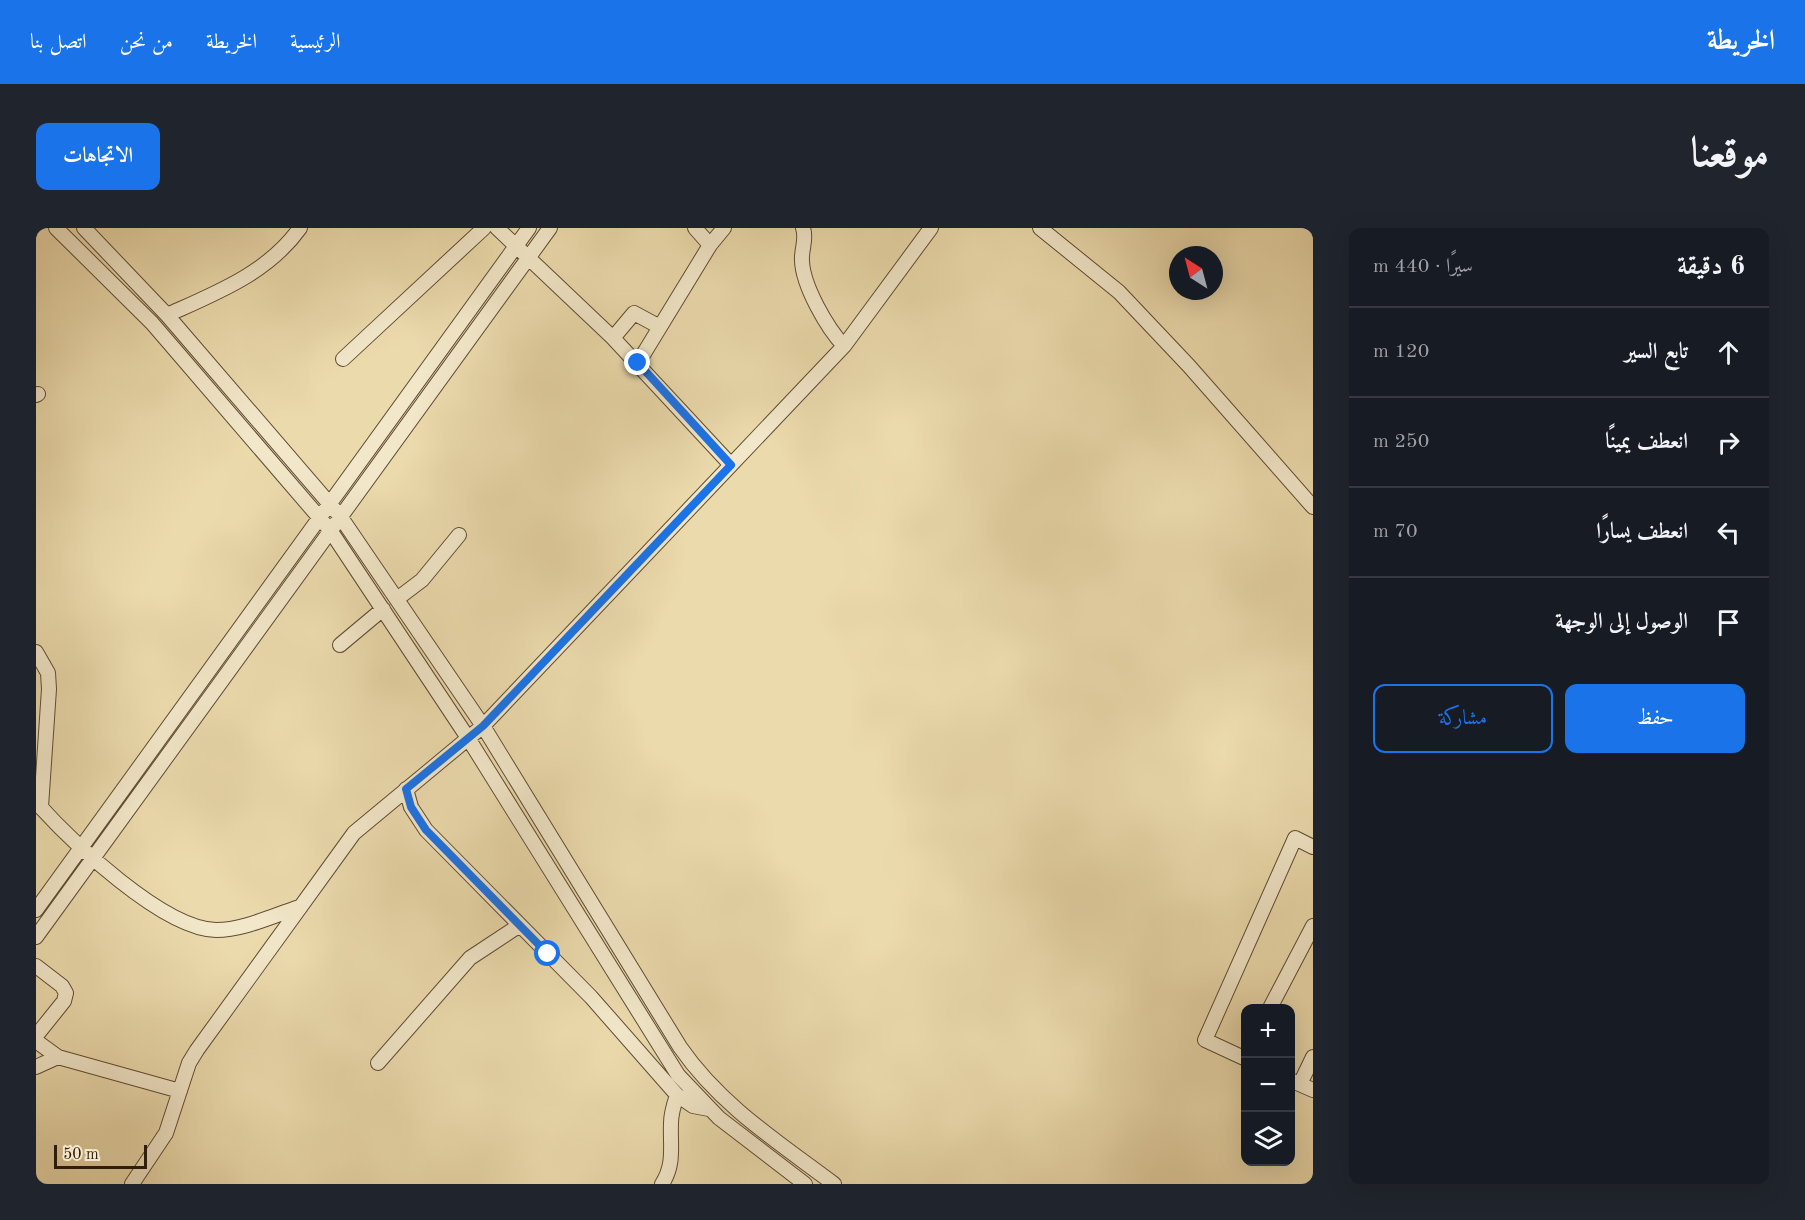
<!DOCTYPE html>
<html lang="ar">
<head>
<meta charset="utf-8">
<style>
	:root { --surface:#171b24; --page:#20242c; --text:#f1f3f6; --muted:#9ea1a6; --line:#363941; --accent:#1a73e8 }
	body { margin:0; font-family:"Old Standard TT",Amiri,serif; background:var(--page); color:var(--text); direction:rtl }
	.controls { position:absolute; right:18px; bottom:18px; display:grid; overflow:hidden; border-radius:12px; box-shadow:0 6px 24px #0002 }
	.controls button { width:54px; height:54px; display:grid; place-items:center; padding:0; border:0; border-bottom:2px solid var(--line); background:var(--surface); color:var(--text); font:30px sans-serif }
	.compass { position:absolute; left:1133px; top:18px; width:54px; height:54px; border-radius:50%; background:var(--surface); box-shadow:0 6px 24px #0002; rotate:324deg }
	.scale { position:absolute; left:18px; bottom:15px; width:93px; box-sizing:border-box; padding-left:6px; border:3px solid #311d0c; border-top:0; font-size:16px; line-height:21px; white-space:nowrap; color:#311d0c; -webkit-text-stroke:4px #f2e7c9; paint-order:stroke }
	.stop { position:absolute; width:18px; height:18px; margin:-14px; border:4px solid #1a73e8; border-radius:50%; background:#fff }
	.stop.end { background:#1a73e8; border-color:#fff; box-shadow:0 2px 6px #0008 }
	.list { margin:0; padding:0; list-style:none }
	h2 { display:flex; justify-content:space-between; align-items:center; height:78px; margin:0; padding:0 24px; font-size:26px }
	h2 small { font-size:20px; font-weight:400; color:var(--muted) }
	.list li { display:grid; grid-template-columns:39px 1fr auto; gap:18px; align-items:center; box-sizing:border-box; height:90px; padding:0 24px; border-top:2px solid var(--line) }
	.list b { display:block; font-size:22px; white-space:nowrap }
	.list em { font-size:20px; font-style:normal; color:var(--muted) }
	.actions { display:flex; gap:12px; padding:18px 24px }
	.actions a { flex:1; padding:14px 0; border:2px solid var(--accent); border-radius:12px; text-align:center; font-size:21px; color:var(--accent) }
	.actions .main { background:var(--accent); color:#fff }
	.icon { flex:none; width:33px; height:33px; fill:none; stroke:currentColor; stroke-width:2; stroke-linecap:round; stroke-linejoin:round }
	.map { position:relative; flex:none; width:1277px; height:956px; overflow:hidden; direction:ltr; border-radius:12px }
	header { display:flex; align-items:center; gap:36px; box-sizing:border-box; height:84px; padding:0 30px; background:var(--accent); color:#fff }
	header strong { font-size:28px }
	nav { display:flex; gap:33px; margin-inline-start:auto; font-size:21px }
	.intro { display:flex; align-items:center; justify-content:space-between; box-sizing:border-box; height:144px; padding:0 36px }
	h1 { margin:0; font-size:42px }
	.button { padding:15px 27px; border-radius:12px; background:var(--accent); color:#fff; font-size:21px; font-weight:700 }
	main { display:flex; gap:36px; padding:0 36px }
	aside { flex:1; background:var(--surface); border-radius:12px; box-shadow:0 6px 24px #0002 }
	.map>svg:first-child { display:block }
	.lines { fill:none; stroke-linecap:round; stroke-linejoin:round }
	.minor-casing { stroke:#604c34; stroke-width:16 }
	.minor { stroke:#f2e7c9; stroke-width:14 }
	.route { stroke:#1a73e8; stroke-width:8 }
</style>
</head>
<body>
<header>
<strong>الخريطة</strong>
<nav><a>الرئيسية</a><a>الخريطة</a><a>من نحن</a><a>اتصل بنا</a></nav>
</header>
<div class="intro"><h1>موقعنا</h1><a class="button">الاتجاهات</a></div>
<main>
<aside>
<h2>6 دقيقة<small>سيرًا · 440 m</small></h2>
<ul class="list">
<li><svg class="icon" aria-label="ahead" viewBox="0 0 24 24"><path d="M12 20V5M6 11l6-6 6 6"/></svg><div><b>تابع السير</b></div><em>120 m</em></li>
<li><svg class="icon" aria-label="right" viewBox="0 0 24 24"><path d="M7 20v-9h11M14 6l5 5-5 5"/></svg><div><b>انعطف يمينًا</b></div><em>250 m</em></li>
<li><svg class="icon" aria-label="left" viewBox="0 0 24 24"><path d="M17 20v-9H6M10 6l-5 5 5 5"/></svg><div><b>انعطف يسارًا</b></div><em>70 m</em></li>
<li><svg class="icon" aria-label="arrive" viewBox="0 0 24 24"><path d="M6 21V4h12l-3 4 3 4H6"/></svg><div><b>الوصول إلى الوجهة</b></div></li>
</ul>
<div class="actions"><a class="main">حفظ</a><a>مشاركة</a></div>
</aside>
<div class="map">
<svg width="1277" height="956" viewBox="0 0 1277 956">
	<rect width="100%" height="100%" fill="#ebdaac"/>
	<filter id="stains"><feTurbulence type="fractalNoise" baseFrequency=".00333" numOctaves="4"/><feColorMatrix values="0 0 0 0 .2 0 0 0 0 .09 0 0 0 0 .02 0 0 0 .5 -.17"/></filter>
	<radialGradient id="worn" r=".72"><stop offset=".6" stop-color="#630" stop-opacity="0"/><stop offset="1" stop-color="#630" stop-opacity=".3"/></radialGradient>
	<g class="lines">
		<defs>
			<path id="minor" d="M20 0 116 95 294 302 432 510 642 847 683 890 769 956
				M48 0 131 87 304 288 447 498 644 819C684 877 742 914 798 956
				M461 0 577 110 695 237
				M659 0 674 17
				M767 0C771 12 765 21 766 33 767 58 791 100 808 118
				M1004 0 1083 64 1153 138 1277 279
				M131 87C180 65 232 45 264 0
				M577 110 598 85 624 99
				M307 131 448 0
				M602 135 674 17 688 0
				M0 167 2 166
				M361 371 386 352 423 307
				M304 417 347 381
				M0 424 12 445 13 461 5 579
				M370 561 375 579 390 602 555 769 641 867 657 878 673 881
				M0 574C35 613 127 701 180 702 208 702 238 687 264 679
				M0 682 493 0
				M0 709 514 0
				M0 738 26 758 30 765 28 773 0 808
				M1234 780 1277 698
				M0 813 22 829 144 863
				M1210 831 1169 812 1259 610 1277 619
				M342 835 434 730 484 697
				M0 839 22 829
				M1254 852 1277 862
				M1264 856 1277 829
				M96 956 130 905 153 835 161 822 318 605 447 498 695 237 808 118 895 0
				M626 956C639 936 634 918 635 895 635 886 638 876 641 867"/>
		</defs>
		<!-- minor casing -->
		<use href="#minor" class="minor-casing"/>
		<!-- minor -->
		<use href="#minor" class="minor"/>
	</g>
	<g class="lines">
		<!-- route -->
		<path class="route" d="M512 726 390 602 375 579 370 561 447 498 695 237 602 135"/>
	</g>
	<rect width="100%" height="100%" filter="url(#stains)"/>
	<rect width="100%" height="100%" fill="url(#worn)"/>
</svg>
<div class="controls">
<button>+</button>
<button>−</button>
<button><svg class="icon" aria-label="layers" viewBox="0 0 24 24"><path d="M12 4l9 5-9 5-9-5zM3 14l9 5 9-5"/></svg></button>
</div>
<svg class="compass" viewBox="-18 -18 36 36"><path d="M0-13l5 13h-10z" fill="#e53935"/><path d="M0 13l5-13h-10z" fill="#9ea1a6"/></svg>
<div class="scale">50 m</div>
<div class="stop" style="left:512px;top:726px"></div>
<div class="stop end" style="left:602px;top:135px"></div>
</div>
</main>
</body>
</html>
